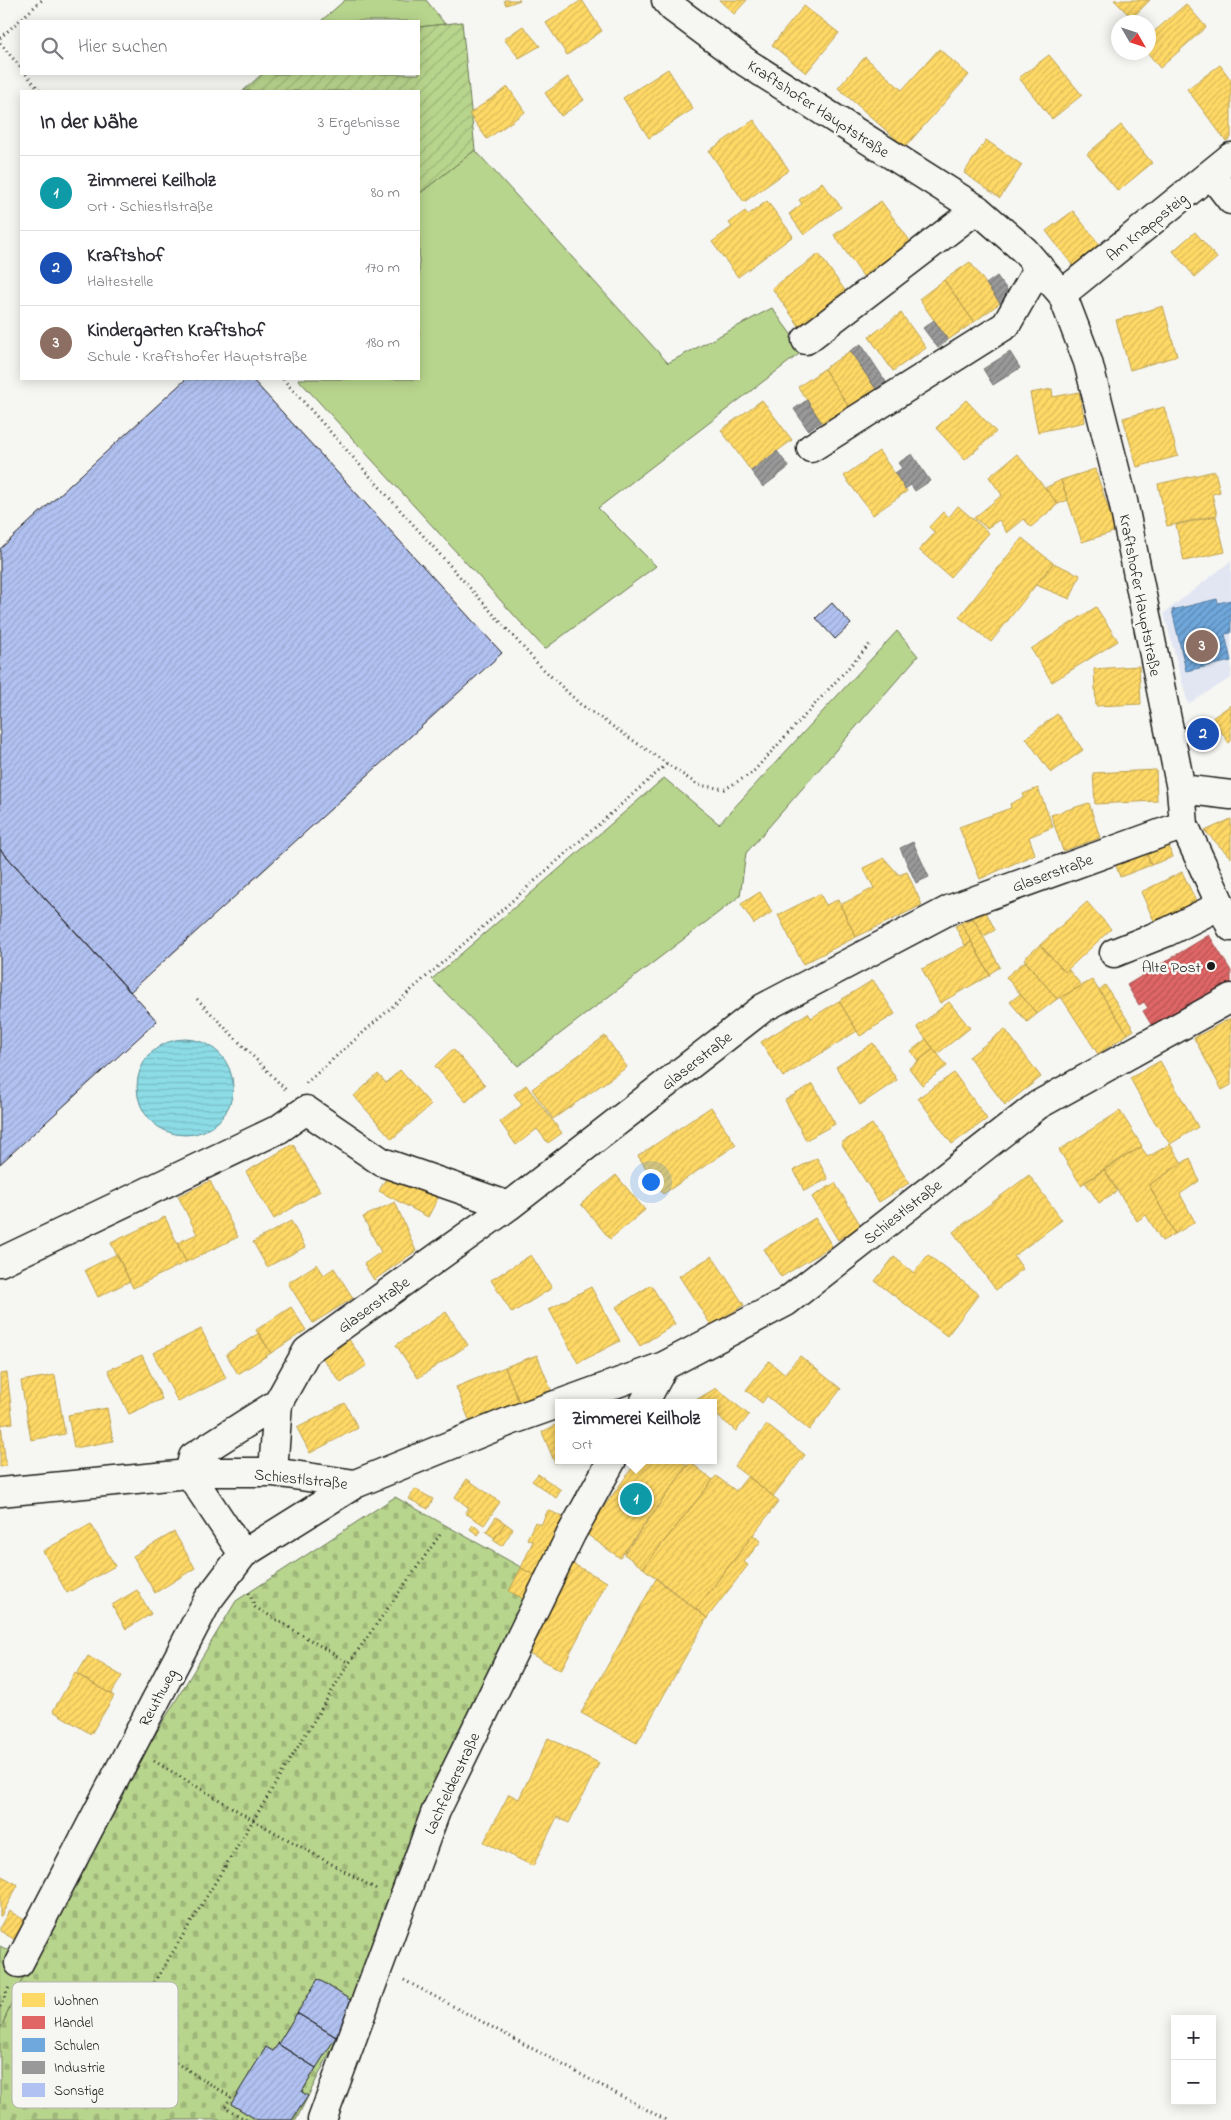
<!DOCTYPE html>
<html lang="de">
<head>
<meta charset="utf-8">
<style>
	:root { --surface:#fff; --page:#f2f2f3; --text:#2b2b33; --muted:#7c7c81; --line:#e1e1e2; --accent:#1c1c1c }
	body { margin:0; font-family:"Indie Flower",sans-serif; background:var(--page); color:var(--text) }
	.controls { position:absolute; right:15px; bottom:15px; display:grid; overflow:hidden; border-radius:0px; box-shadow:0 2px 12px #0003 }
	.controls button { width:45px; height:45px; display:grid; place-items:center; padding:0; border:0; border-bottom:1px solid var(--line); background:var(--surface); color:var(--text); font:25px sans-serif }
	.compass { position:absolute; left:1111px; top:15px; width:45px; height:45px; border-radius:50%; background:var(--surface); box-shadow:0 2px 12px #0003; rotate:129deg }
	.you { position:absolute; left:650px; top:1181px; width:18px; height:18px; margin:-12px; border:4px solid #fff; border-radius:50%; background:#1a73e8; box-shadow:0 0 0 8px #1a73e833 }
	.badge { display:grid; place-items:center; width:32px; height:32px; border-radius:50%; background:var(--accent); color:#fff; font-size:16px; font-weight:700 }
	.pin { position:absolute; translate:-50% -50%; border:2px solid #fff; box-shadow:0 1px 5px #0006 }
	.popup { position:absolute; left:555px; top:1399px; width:162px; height:65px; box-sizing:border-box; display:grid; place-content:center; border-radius:0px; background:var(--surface); filter:drop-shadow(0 1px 4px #0005); font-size:16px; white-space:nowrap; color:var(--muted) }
	.popup b { font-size:19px; color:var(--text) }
	.popup::after { content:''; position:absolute; left:50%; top:100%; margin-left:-10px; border:10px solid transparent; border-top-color:var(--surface) }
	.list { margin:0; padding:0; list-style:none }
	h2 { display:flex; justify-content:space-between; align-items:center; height:65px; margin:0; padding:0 20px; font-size:21px }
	h2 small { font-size:16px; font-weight:400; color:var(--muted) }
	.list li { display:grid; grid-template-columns:32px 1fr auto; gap:15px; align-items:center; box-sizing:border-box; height:75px; padding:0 20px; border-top:1px solid var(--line) }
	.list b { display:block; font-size:19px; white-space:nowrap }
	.list p { margin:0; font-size:16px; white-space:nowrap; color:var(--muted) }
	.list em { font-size:16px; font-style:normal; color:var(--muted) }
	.icon { flex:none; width:28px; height:28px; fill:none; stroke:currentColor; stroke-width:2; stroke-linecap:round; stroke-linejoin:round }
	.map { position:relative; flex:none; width:1231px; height:2120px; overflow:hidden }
	.search { position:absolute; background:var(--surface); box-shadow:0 2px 12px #0003; left:20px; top:20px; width:400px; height:55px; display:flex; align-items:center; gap:12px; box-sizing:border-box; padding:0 18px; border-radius:0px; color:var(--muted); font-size:19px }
	.panel { position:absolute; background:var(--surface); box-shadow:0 2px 12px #0003; left:20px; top:90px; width:400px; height:290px; border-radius:0px }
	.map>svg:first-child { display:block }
	.built { fill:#e1e6f2 }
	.grass { fill:#b8d58d; stroke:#6a7854 }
	.cemetery { fill:url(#cemetery-stones); stroke:#6a7854 }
	.garden { fill:url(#garden-furrows); stroke:#6a7854 }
	.water { fill:url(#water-rules); stroke:#5f8f95 }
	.homes { fill:url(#homes-hatch); stroke:#bba050 }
	.shops { fill:url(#shops-hatch); stroke:#a55050 }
	.schools { fill:url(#schools-hatch); stroke:#567ea2 }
	.industry { fill:url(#industry-hatch); stroke:#747474 }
	.building { fill:url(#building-hatch); stroke:#1c1c1c }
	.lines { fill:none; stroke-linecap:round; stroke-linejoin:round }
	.minor-casing { stroke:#1c1c1c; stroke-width:31 }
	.path { stroke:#1c1c1c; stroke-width:3; stroke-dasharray:1 4; stroke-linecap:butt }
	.minor { stroke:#f6f6f2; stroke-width:28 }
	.poi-dot { fill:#1c1c1c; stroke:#f6f6f2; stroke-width:2 }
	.labels { text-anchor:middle; stroke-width:5; stroke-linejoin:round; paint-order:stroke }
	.street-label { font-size:16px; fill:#1c1c1c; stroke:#f6f6f2 }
	.poi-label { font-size:16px; fill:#1c1c1c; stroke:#f6f6f2; text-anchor:end }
	.key { fill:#f6f6f2; stroke:#b5b5b2; stroke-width:1 }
	.key-label { font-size:14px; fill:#1c1c1c }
</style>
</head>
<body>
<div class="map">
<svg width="1231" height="2120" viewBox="0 0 1231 2120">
	<defs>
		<pattern id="cemetery-stones" width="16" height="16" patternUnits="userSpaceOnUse" patternTransform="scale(1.25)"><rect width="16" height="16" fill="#b8d58d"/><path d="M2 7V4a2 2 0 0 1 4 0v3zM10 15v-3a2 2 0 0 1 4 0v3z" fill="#9eb679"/></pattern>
		<pattern id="garden-furrows" width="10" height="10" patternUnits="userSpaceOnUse" patternTransform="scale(1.25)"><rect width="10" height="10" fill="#b8d58d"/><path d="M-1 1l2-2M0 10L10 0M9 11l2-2" fill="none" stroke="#9eb679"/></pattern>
		<pattern id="water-rules" width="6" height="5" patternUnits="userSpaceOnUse" patternTransform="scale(1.25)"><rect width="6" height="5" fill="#8cdce6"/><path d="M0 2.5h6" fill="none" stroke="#78bcc5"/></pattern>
		<pattern id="homes-hatch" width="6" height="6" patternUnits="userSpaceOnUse" patternTransform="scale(1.25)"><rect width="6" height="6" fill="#ffd966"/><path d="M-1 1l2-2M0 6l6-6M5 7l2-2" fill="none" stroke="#daba58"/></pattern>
		<pattern id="shops-hatch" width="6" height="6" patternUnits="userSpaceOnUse" patternTransform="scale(1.25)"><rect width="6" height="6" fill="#e06666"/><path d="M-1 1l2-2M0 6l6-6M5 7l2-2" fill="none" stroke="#b55353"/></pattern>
		<pattern id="schools-hatch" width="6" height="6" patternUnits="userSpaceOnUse" patternTransform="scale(1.25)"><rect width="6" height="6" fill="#6fa8dc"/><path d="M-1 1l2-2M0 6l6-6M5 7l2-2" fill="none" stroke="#5a88b2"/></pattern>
		<pattern id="industry-hatch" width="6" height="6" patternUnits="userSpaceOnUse" patternTransform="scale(1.25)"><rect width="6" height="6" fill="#999"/><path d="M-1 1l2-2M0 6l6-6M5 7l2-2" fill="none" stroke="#7c7c7c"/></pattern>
		<pattern id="building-hatch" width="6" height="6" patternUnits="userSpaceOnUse" patternTransform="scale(1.25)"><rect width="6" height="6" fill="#b1c1f1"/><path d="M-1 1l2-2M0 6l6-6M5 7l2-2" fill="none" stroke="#98a5ce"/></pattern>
	</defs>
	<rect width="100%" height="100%" fill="#f6f6f2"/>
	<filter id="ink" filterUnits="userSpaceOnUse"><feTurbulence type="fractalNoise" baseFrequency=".02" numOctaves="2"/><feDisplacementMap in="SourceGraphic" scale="10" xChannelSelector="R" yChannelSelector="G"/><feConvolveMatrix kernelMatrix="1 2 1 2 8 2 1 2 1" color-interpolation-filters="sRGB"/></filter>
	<g filter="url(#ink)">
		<!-- built -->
		<path class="built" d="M1231 561V678L1188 704 1164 613Z"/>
		<!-- grass -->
		<path class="grass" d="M345 0H426L445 24 419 27V21H321Z
			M475 150 668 363 772 308 803 351 598 508 656 566 545 649 298 379H419V194Z
			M897 631 918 656 746 853 740 896 518 1066 432 979 664 778 719 824Z
			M0 1946 30 1962 0 2030Z"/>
		<!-- cemetery -->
		<path class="cemetery" d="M395 1497 542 1579 355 2003 296 2120H0V2030L30 1962 141 1758 236 1601Z"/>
		<!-- garden -->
		<path class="garden" d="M462 22 475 150 419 194V91H243L262 74H419V27Z"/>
		<!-- water -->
		<path class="water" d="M137 1087a48 48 0 1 1 96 0a48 48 0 1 1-96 0Z"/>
		<!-- homes -->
		<path class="homes" d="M504 0H520L506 5Z
			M582 0 602 31 567 55 546 23Z
			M719 0H747L734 14Z
			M1114 0H1150L1132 18Z
			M1186 4 1206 27 1160 68 1147 52H1148V37Z
			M804 6 839 33 806 73 772 45Z
			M523 26 540 46 519 58 504 39Z
			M939 49 969 75 905 147 838 88 865 57 902 90Z
			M1049 55 1082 95 1052 119 1019 78Z
			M1220 65 1231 80V138L1226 141 1187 89Z
			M668 69 693 109 649 138 623 98Z
			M568 77 584 100 561 116 545 93Z
			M508 87 525 112 487 139 469 114Z
			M754 120 789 170 744 202 709 151Z
			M1121 125 1152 163 1118 191 1087 154Z
			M986 140 1022 165 1000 198 964 173Z
			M822 182 841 207 804 235 789 214 802 204 799 200Z
			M767 201 793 236 738 277 712 242 732 227 729 223 745 211 748 215Z
			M881 201 913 245 865 279 834 235Z
			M1073 211 1100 245 1073 266 1046 231Z
			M1195 232 1217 258 1195 277 1173 251Z
			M819 254 849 296 802 330 772 288Z
			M970 262 1000 303 974 322 944 280Z
			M944 280 974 322 948 340 919 299Z
			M1163 306 1177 356 1130 370 1116 320Z
			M901 313 926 348 893 371 869 337Z
			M850 351 878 392 851 410 824 369Z
			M824 369 851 410 825 427 798 387Z
			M1052 389 1053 397 1079 392 1085 422 1038 432 1030 393Z
			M762 400 792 440 751 471 721 430Z
			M966 400 996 432 965 460 936 428Z
			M1164 407 1178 456 1137 467 1123 418Z
			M879 451 907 491 873 515 844 476Z
			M1017 454 1058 504 1031 527 1024 519 1007 533 999 520 987 528 974 518 1002 495 989 477Z
			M1095 469 1116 531 1082 542 1061 480Z
			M1215 471 1220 492 1212 494 1217 515 1167 526 1158 484Z
			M1061 480 1068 500 1058 504 1045 488Z
			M958 506 989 533 950 577 919 550 935 533 929 527 943 512 949 517Z
			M1216 516 1225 552 1184 561 1176 525Z
			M1022 538 1053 563 991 642 959 617Z
			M1053 563 1080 575 1070 599 1036 585Z
			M1096 607 1118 641 1052 682 1031 649Z
			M1139 666 1141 704 1096 706 1094 669Z
			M1231 705V741L1229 743 1212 718Z
			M1057 714 1083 750 1051 773 1026 738Z
			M1156 770 1157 801 1095 804 1093 773Z
			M1038 788 1053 827 1029 837 1035 854 980 879 959 827 1011 808 1010 804 1024 797 1023 794Z
			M1089 803 1100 838 1063 851 1051 815Z
			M1231 819V858L1205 831Z
			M1167 840 1173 857 1151 865 1145 848Z
			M1145 848 1151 865 1120 877 1114 860Z
			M884 858 899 875 907 872 922 905 856 937 840 905 874 888 863 868Z
			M1182 872 1197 903 1155 923 1141 892Z
			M760 892 772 912 754 924 741 904Z
			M820 894 826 905 838 900 856 937 803 964 778 915Z
			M1087 902 1111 929 1065 972 1040 945Z
			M986 912 995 930 984 936 973 918Z
			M973 918 1000 967 989 974 961 923Z
			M961 923 972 942 965 945 955 926Z
			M972 942 990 975 940 1003 922 969Z
			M1040 945 1065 972 1068 969 1082 986 1057 999 1024 959Z
			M1025 961 1057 999 1037 1014 1006 977Z
			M873 980 895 1014 860 1036 839 1001Z
			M1092 980 1128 1034 1098 1054 1061 997Z
			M1105 985 1134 1030 1128 1034 1099 990Z
			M1020 994 1037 1014 1027 1022 1010 1002Z
			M839 1001 857 1031 783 1077 761 1042 808 1013 811 1018Z
			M949 1002 970 1028 937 1054 917 1027Z
			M1231 1018V1085L1222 1090 1194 1038Z
			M1005 1029 1041 1077 1005 1105 969 1057Z
			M605 1036 627 1067 553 1119 532 1089Z
			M926 1039 934 1049 918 1061 911 1051Z
			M873 1043 897 1080 860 1105 836 1067Z
			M453 1049 485 1085 466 1102 435 1066Z
			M934 1049 947 1066 922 1085 909 1068Z
			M1160 1061 1198 1127 1170 1144 1150 1115 1130 1078Z
			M400 1070 431 1105 392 1139 354 1096 378 1074 386 1083Z
			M954 1073 987 1119 952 1144 918 1098Z
			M813 1084 835 1124 806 1140 785 1100Z
			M526 1085 562 1133 548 1143 537 1129 516 1145 500 1122 522 1105 514 1094Z
			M711 1107 736 1145 663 1194 638 1156Z
			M1120 1111 1142 1146 1081 1185 1059 1150Z
			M872 1124 909 1183 879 1202 841 1143Z
			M293 1144 320 1191 274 1219 246 1172Z
			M1170 1144 1182 1163 1149 1185 1175 1234 1162 1241 1146 1215 1137 1221 1104 1169 1141 1147 1148 1157Z
			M817 1158 828 1179 804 1191 794 1170Z
			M1190 1158 1199 1181 1180 1194 1195 1222 1175 1234 1149 1185Z
			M1104 1169 1117 1191 1099 1203 1085 1182Z
			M390 1171 439 1196 428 1217 379 1191Z
			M616 1175 645 1210 610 1239 581 1204Z
			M1029 1175 1062 1220 1014 1256 1023 1269 996 1290 953 1232Z
			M210 1181 238 1237 186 1262 177 1243 197 1234 178 1196Z
			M835 1183 861 1226 838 1240 812 1197Z
			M395 1202 416 1251 374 1280 364 1264 381 1252 363 1217Z
			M165 1217 186 1262 133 1288 111 1243Z
			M815 1218 832 1246 781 1277 764 1249Z
			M291 1221 305 1247 267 1267 253 1242Z
			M117 1254 130 1281 98 1297 85 1270Z
			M531 1255 552 1288 512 1313 491 1280Z
			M928 1255 979 1294 947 1336 875 1281 894 1257 914 1273Z
			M712 1256 744 1305 711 1325 679 1276Z
			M317 1264 324 1275 334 1268 353 1298 313 1323 288 1283Z
			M651 1285 675 1324 640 1346 616 1307Z
			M591 1287 620 1341 578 1363 549 1309Z
			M291 1307 306 1330 271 1353 256 1330Z
			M446 1312 468 1345 418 1378 396 1345Z
			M201 1329 226 1378 178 1402 153 1353Z
			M259 1333 271 1353 238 1374 226 1354Z
			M347 1337 367 1365 341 1383 321 1356Z
			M142 1355 162 1399 129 1414 108 1370Z
			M537 1355 551 1390 519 1402 505 1367Z
			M800 1356 841 1389 809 1430 767 1396 762 1403 746 1390 769 1361 784 1374Z
			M505 1367 519 1402 470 1422 456 1387Z
			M7 1373 13 1423 0 1425V1374Z
			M55 1375 65 1434 31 1440 21 1381Z
			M716 1388 749 1415 736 1431 714 1413V1403H700L696 1400Z
			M345 1403 358 1428 310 1453 297 1428Z
			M107 1408 113 1441 74 1448 68 1415Z
			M1 1424 6 1466 0 1467V1425Z
			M558 1424V1460H561L555 1463 542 1432Z
			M767 1425 805 1455 773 1496 734 1466Z
			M638 1460H680L687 1466 620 1558 585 1533Z
			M690 1462 713 1480 643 1568 624 1554Z
			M538 1474 561 1490 556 1498 532 1481Z
			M716 1476 736 1491 748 1476 779 1501 696 1609 643 1568Z
			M467 1479 500 1502 484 1525 465 1513 469 1508 455 1497Z
			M415 1489 433 1499 428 1509 409 1499Z
			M548 1510 567 1519 539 1578 521 1568 533 1541 527 1539 535 1522 541 1525Z
			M496 1517 505 1523 495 1538 486 1532Z
			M505 1523 513 1529 502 1546 493 1540Z
			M91 1524 115 1566 67 1593 43 1551Z
			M473 1525 481 1531 478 1535 470 1529Z
			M174 1532 195 1568 155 1593 133 1556Z
			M753 1535 761 1541 744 1562 748 1565 707 1618 696 1609Z
			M573 1564 607 1582 561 1670 527 1652Z
			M521 1568 542 1579 529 1602 509 1591Z
			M656 1579 707 1618 637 1743 581 1713Z
			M137 1590 151 1614 126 1629 112 1605Z
			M88 1656 122 1676 111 1694 77 1674Z
			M75 1673 114 1696 91 1734 53 1711Z
			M548 1738 599 1763 569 1823 557 1817 533 1866 484 1842 509 1794 519 1799Z
			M0 1875 18 1885 1 1916H0Z
			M9 1911 30 1923 19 1942 0 1931V1927Z"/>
		<!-- shops -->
		<path class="shops" d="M1209 935 1231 971V985L1155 1031 1143 1011 1148 1008 1144 1002 1139 1005 1127 985Z"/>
		<!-- schools -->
		<path class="schools" d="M1217 599 1218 603 1231 600V633L1225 634 1231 661 1186 671 1172 610Z"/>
		<!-- industry -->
		<path class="industry" d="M997 276 1011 295 1000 303 986 284Z
			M934 320 948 340 938 348 923 328Z
			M861 344 888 385 878 392 850 351Z
			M1010 352 1020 368 993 385 983 369Z
			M807 400 821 422 808 430 794 409Z
			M777 451 789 467 763 487 751 471Z
			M912 454 930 481 915 491 911 485 905 489 895 473 902 468 898 463Z
			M913 842 929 877 916 883 900 848Z"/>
		<!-- building -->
		<path class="building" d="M186 379H252L502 653 130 992 0 849V549Z
			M832 603 851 624 835 639 816 618Z
			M0 849 157 1021 0 1164Z
			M318 1979 355 2003 336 2037 297 2013Z
			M297 2013 336 2037 316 2068 278 2044Z
			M278 2044 316 2068 302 2092 308 2096 292 2120H257L231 2104 266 2047 273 2051Z"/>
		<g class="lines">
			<defs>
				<path id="minor" d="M666 0 673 8 747 63 977 209 1024 250 1062 294 1088 362 1123 501 1181 789 1184 825 1231 927
					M1211 174 1231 200
					M1062 294 1231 157
					M806 340 977 209
					M811 448 1006 325 1039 267
					M1181 789 1231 795
					M1114 953 1167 932 1221 905
					M0 1262 279 1129 306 1110 382 1162 509 1206
					M562 1403 664 1366 786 1302 1038 1105 1231 998
					M644 1403 664 1366
					M273 1472 278 1403 307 1351 509 1206 763 1008 951 909 1184 825
					M0 1492 209 1472H273L355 1484
					M243 1554 189 1473 193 1457 278 1403
					M19 1963 208 1600 243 1554 355 1484 510 1421 558 1404
					M322 2120 436 1811 571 1534 612 1460"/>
			</defs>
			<!-- minor casing -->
			<use href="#minor" class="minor-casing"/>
			<!-- path -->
			<path class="path" d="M0 38 42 0
				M0 43 21 68
				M26 74 40 91
				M283 379 538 664 580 704 698 785 725 789 752 773 872 642
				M197 999 286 1090
				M306 1083 667 764
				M249 1593 255 1607 349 1663
				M154 1761 253 1820 378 1890
				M404 1980 666 2120
				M58 2006 118 2042 349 1663 442 1532
				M0 2007 9 1987
				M125 2031 231 2097 225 2107 246 2120"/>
			<!-- minor -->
			<use href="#minor" class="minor"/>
		</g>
	</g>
	<!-- markers -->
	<circle class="poi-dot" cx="1211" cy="966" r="5"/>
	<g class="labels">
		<!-- street labels -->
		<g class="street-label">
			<text transform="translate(819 108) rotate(33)" y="6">Kraftshofer Hauptstraße</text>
			<text transform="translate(1146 226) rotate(-39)" y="6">Am Knappsteig</text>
			<text transform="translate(1141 595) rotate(79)" y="6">Kraftshofer Hauptstraße</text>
			<text transform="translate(1052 872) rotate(-20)" y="6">Glaserstraße</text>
			<text transform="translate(696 1060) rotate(-38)" y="6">Glaserstraße</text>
			<text transform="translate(902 1211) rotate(-38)" y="6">Schiestlstraße</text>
			<text transform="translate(373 1304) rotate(-36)" y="6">Glaserstraße</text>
			<text transform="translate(301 1478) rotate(6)" y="6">Schiestlstraße</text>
			<text transform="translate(157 1697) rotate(-62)" y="6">Reuthweg</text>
			<text transform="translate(451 1783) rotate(-65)" y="6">Lachfelderstraße</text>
		</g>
		<!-- poi labels -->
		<g class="poi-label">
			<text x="1201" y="972">Alte Post</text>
		</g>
	</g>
	<!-- legend -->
	<rect x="12" y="1982" width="166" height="126" rx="8" class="key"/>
	<rect x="22" y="1993" width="23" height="14" fill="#ffd966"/>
	<rect x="22" y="2016" width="23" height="13" fill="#e06666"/>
	<rect x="22" y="2038" width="23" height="14" fill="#6fa8dc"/>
	<rect x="22" y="2061" width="23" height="13" fill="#999"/>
	<rect x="22" y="2083" width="23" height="14" fill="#b1c1f1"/>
	<g class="key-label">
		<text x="54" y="2005">Wohnen</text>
		<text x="54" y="2027">Handel</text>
		<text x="54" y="2050">Schulen</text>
		<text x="54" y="2072">Industrie</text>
		<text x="54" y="2095">Sonstige</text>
	</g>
</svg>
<div class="controls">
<button>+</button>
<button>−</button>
</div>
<svg class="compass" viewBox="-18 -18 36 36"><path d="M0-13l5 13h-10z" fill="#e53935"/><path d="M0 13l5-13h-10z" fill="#7c7c81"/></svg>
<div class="you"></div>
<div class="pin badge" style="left:636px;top:1499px;background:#0f9aa8">1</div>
<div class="popup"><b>Zimmerei Keilholz</b>Ort</div>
<div class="pin badge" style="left:1203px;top:734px;background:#1a4fb4">2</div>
<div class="pin badge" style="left:1202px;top:646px;background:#8d6e63">3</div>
<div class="search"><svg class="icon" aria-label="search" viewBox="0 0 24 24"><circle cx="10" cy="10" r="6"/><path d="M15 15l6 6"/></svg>Hier suchen</div>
<section class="panel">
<h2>In der Nähe<small>3 Ergebnisse</small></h2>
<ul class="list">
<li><span class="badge" style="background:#0f9aa8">1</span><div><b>Zimmerei Keilholz</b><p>Ort · Schiestlstraße</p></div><em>80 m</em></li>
<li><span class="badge" style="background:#1a4fb4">2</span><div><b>Kraftshof</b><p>Haltestelle</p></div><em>170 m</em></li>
<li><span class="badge" style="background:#8d6e63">3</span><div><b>Kindergarten Kraftshof</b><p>Schule · Kraftshofer Hauptstraße</p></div><em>180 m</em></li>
</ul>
</section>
</div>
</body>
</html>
